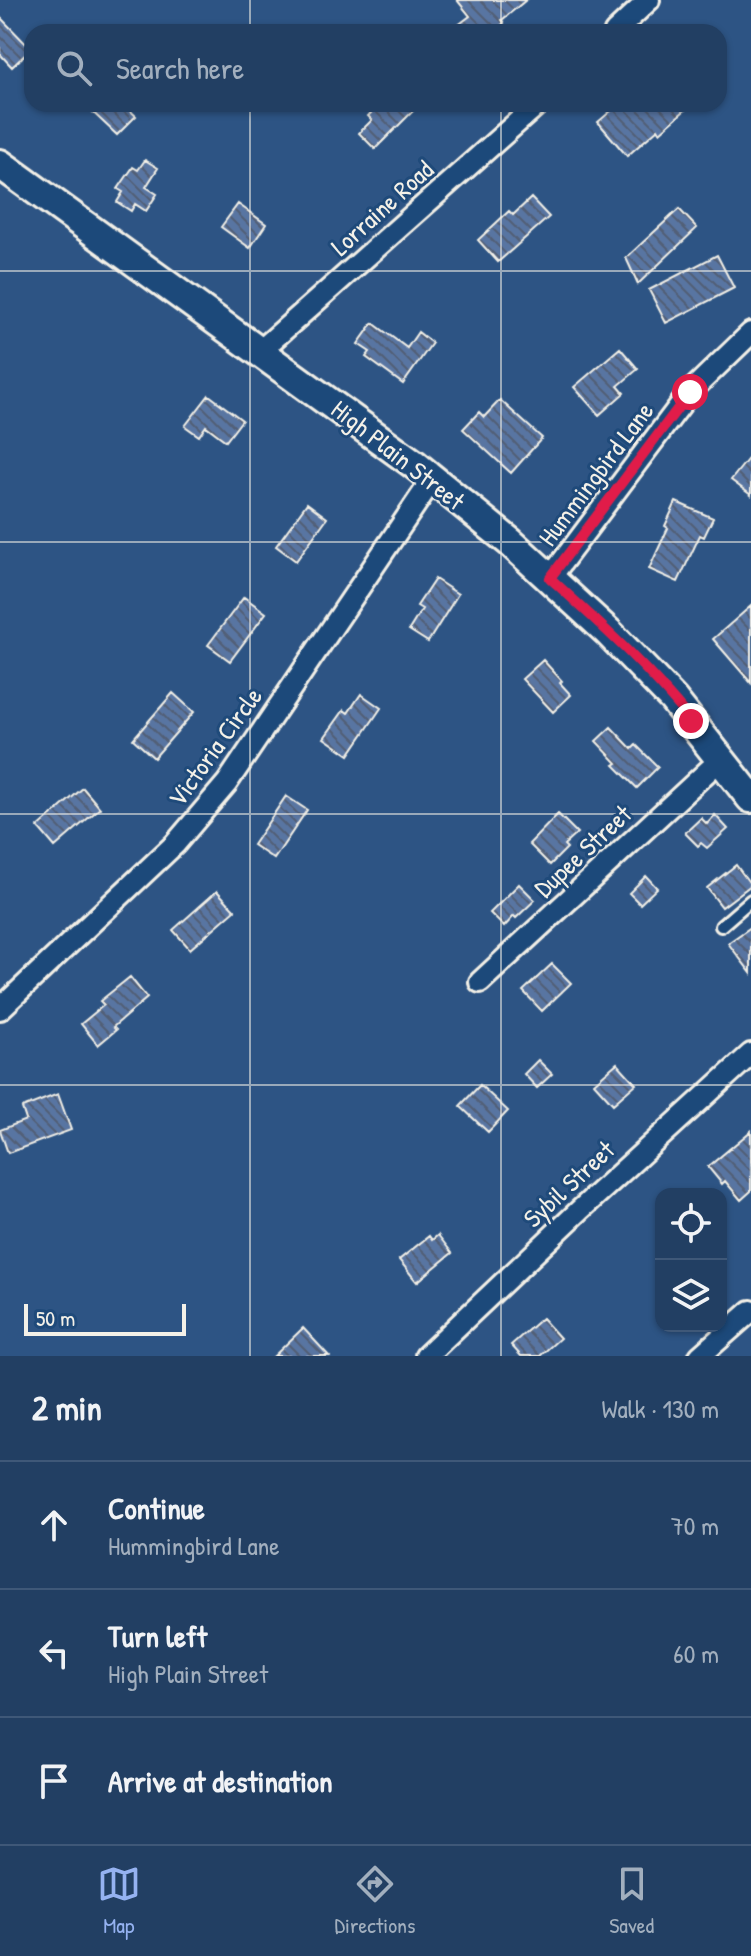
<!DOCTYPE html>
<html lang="en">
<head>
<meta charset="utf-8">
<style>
	:root { --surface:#223f63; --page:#2a4669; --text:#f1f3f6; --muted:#a2afbe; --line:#3f5878; --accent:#95b2f1 }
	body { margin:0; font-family:"Patrick Hand",sans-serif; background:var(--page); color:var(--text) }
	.controls { position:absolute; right:24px; bottom:24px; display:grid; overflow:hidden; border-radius:16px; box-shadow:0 2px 6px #0004 }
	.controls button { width:72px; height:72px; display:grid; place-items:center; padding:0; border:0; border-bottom:2px solid var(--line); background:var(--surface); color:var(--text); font:40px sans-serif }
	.scale { position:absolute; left:24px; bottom:20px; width:162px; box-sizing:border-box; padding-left:8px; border:4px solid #f4f1e8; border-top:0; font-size:22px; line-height:28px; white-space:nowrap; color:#f4f1e8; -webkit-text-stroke:6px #1f4a7a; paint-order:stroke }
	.stop { position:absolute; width:24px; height:24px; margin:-18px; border:6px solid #e11d48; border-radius:50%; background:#fff }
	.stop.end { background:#e11d48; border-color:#fff; box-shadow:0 2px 8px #0008 }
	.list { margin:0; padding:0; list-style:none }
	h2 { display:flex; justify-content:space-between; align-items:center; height:104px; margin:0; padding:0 32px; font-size:34px }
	h2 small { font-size:26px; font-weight:400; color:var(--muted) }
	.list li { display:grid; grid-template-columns:52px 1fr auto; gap:24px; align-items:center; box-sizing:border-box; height:128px; padding:0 32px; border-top:2px solid var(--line) }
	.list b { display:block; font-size:30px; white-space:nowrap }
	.list p { margin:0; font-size:26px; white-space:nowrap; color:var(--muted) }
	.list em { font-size:26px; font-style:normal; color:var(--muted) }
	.icon { flex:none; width:44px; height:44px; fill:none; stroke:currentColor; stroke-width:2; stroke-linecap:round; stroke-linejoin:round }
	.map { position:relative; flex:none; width:751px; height:1356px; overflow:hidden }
	.search { position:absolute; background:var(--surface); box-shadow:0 2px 6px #0004; left:24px; right:24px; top:24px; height:88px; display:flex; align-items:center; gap:20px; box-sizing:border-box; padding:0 28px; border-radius:24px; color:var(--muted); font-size:30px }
	.sheet { height:488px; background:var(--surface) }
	nav { display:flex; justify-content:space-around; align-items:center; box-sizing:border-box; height:112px; border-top:2px solid var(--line); background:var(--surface); font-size:22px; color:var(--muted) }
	nav a { display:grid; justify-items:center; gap:4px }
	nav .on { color:var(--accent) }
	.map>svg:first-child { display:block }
	.building { fill:url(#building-back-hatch); stroke:#f4f1e8; stroke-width:2 }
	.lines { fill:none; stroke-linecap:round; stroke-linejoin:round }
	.service-casing { stroke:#f4f1e8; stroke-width:16 }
	.minor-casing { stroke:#f4f1e8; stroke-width:26 }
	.secondary-casing { stroke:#f4f1e8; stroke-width:34 }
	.service { stroke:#1f4a7a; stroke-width:10 }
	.minor { stroke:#1f4a7a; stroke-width:20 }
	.secondary { stroke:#1f4a7a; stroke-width:28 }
	.route { stroke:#e11d48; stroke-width:10 }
	.grid { fill:none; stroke:#f4f1e8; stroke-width:2; stroke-opacity:0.55 }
	.labels { text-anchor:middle; stroke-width:6; stroke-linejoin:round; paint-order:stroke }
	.street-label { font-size:26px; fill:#f4f1e8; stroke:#1f4a7a }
</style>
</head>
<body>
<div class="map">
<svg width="751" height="1356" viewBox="0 0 751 1356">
	<defs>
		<pattern id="building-back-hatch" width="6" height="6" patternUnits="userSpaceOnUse" patternTransform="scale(2)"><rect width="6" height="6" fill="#5975a2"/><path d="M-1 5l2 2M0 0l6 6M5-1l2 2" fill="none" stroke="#515e74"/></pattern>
	</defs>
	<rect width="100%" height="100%" fill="#2d5484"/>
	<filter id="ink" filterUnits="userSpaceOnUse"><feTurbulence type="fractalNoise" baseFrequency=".0125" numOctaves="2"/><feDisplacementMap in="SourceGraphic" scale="16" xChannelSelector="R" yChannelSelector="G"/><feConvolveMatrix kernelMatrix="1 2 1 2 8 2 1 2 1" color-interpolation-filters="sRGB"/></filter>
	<g filter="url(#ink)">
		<!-- building -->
		<path class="building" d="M457 0H526L502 20 504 23 493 32H449L470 16Z
			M0 17 31 49 12 67 0 54Z
			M84 104H123L136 116 117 135Z
			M380 104H420L375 149 359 133 372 120 368 116Z
			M619 104H692L660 132 658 129 627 156 598 122Z
			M145 160 158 168 146 187 157 194 146 211 135 204 131 211 117 202 123 192 118 189 133 167 138 170Z
			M531 198 549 217 498 262 478 240 509 211 513 215Z
			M238 204 266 224 250 248 221 227Z
			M679 209 697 228 638 284 626 258Z
			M717 255 734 288 666 323 649 290Z
			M373 323 407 348 418 332 432 343 403 384 366 357 370 352 358 344Z
			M620 348 638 369 618 386 624 393 599 415 574 387Z
			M209 395 242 420 226 441 206 426 199 436 185 426Z
			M500 400 542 438 511 473 463 429 479 412 484 417Z
			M751 455V495L731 480Z
			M676 502 713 518 704 537 700 535 678 582 649 569 668 528 665 526Z
			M307 503 327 518 296 561 276 546Z
			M435 579 458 594 428 642 409 630 422 609 417 606Z
			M244 597 266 613 230 661 208 645Z
			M751 606V683L713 639Z
			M543 660 562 681 560 683 571 695 553 712 522 679Z
			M173 693 194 712 154 758 133 739Z
			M361 694 381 708 349 755 324 738 344 710 348 713Z
			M611 727 632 749 636 745 658 767 637 788 614 765 617 763 596 741Z
			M83 788 100 808 55 847 38 827Z
			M286 796 307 810 274 859 253 845Z
			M558 814 577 833 564 845 567 848 550 865 529 844Z
			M715 815 728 829 707 848 701 843 698 846 685 833 701 818 707 824Z
			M736 865 751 885 722 907 707 888Z
			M646 876 657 888 640 904 629 893Z
			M519 884 535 900 516 918 514 916 504 927 490 913Z
			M217 891 235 910 190 949 173 930Z
			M751 927V973L728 943Z
			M552 964 571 983 542 1011 523 991Z
			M130 977 147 998 113 1027 116 1030 98 1045 81 1024 104 1005 100 1001Z
			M538 1060 552 1074 537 1088 524 1074Z
			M617 1063 636 1084 613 1104 594 1083Z
			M480 1085 508 1111 488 1132 460 1106Z
			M58 1094 71 1130 8 1153 0 1130 26 1120 22 1108Z
			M751 1131V1191L741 1200 725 1181 722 1184 708 1167Z
			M438 1235 452 1253 417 1282 399 1260 429 1236 432 1240Z
			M542 1318 560 1338 540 1356H521L511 1345Z
			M303 1328 329 1356H274Z"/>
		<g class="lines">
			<defs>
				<path id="service" d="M721 926 751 900"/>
				<path id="minor" d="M615 32 649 0
					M260 351 538 104
					M550 578 690 392 751 333
					M480 982 722 758
					M0 1009 175 844 227 783 432 480
					M426 1356 580 1210 751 1054
					M700 1356 751 1311"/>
				<path id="secondary" d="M0 164 414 464 510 542 608 632 673 699 751 798"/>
			</defs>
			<!-- service casing -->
			<use href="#service" class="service-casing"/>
			<!-- minor casing -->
			<use href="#minor" class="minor-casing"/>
			<!-- secondary casing -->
			<use href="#secondary" class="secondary-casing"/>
			<!-- service -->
			<use href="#service" class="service"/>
			<!-- minor -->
			<use href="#minor" class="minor"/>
			<!-- secondary -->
			<use href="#secondary" class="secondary"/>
		</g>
	</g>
	<g class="lines" filter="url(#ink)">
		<!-- route -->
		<path class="route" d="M690 392 550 578C599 623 649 668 691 721"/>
	</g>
	<!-- grid -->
	<path class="grid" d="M250 0V32M501 0V32M250 104V1356M501 104V1356M0 271H751M0 542H751M0 814H751M0 1085H751"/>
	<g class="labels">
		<!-- street labels -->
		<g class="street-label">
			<text transform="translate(382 208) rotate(-42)" y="9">Lorraine Road</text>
			<text transform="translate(398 455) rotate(38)" y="9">High Plain Street</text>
			<text transform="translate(596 474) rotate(-53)" y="9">Hummingbird Lane</text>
			<text transform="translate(215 747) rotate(-54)" y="9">Victoria Circle</text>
			<text transform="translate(583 851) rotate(-43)" y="9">Dupee Street</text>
			<text transform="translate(569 1184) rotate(-43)" y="9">Sybil Street</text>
		</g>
	</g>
</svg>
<div class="controls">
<button><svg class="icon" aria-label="locate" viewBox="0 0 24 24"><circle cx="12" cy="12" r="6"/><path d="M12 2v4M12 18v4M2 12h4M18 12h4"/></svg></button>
<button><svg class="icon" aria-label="layers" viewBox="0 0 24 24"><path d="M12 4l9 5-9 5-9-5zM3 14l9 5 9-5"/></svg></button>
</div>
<div class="scale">50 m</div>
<div class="stop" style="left:690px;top:392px"></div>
<div class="stop end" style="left:691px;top:721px"></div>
<div class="search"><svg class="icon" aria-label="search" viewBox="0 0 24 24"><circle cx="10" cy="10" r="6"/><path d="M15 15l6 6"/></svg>Search here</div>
</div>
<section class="sheet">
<h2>2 min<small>Walk · 130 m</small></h2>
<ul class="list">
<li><svg class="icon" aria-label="ahead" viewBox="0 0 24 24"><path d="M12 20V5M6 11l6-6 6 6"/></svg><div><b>Continue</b><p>Hummingbird Lane</p></div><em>70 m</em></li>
<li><svg class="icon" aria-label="left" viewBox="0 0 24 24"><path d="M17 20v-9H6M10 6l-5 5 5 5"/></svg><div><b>Turn left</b><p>High Plain Street</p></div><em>60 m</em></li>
<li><svg class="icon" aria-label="arrive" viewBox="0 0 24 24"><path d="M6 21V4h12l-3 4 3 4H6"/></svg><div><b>Arrive at destination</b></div></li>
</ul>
</section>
<nav>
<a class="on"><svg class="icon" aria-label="map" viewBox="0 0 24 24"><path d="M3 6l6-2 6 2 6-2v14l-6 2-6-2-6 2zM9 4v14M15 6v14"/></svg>Map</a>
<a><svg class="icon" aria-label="directions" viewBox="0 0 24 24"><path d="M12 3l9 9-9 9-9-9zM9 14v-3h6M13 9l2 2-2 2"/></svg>Directions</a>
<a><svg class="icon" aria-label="saved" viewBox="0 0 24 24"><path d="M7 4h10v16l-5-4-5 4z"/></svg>Saved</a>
</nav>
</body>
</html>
